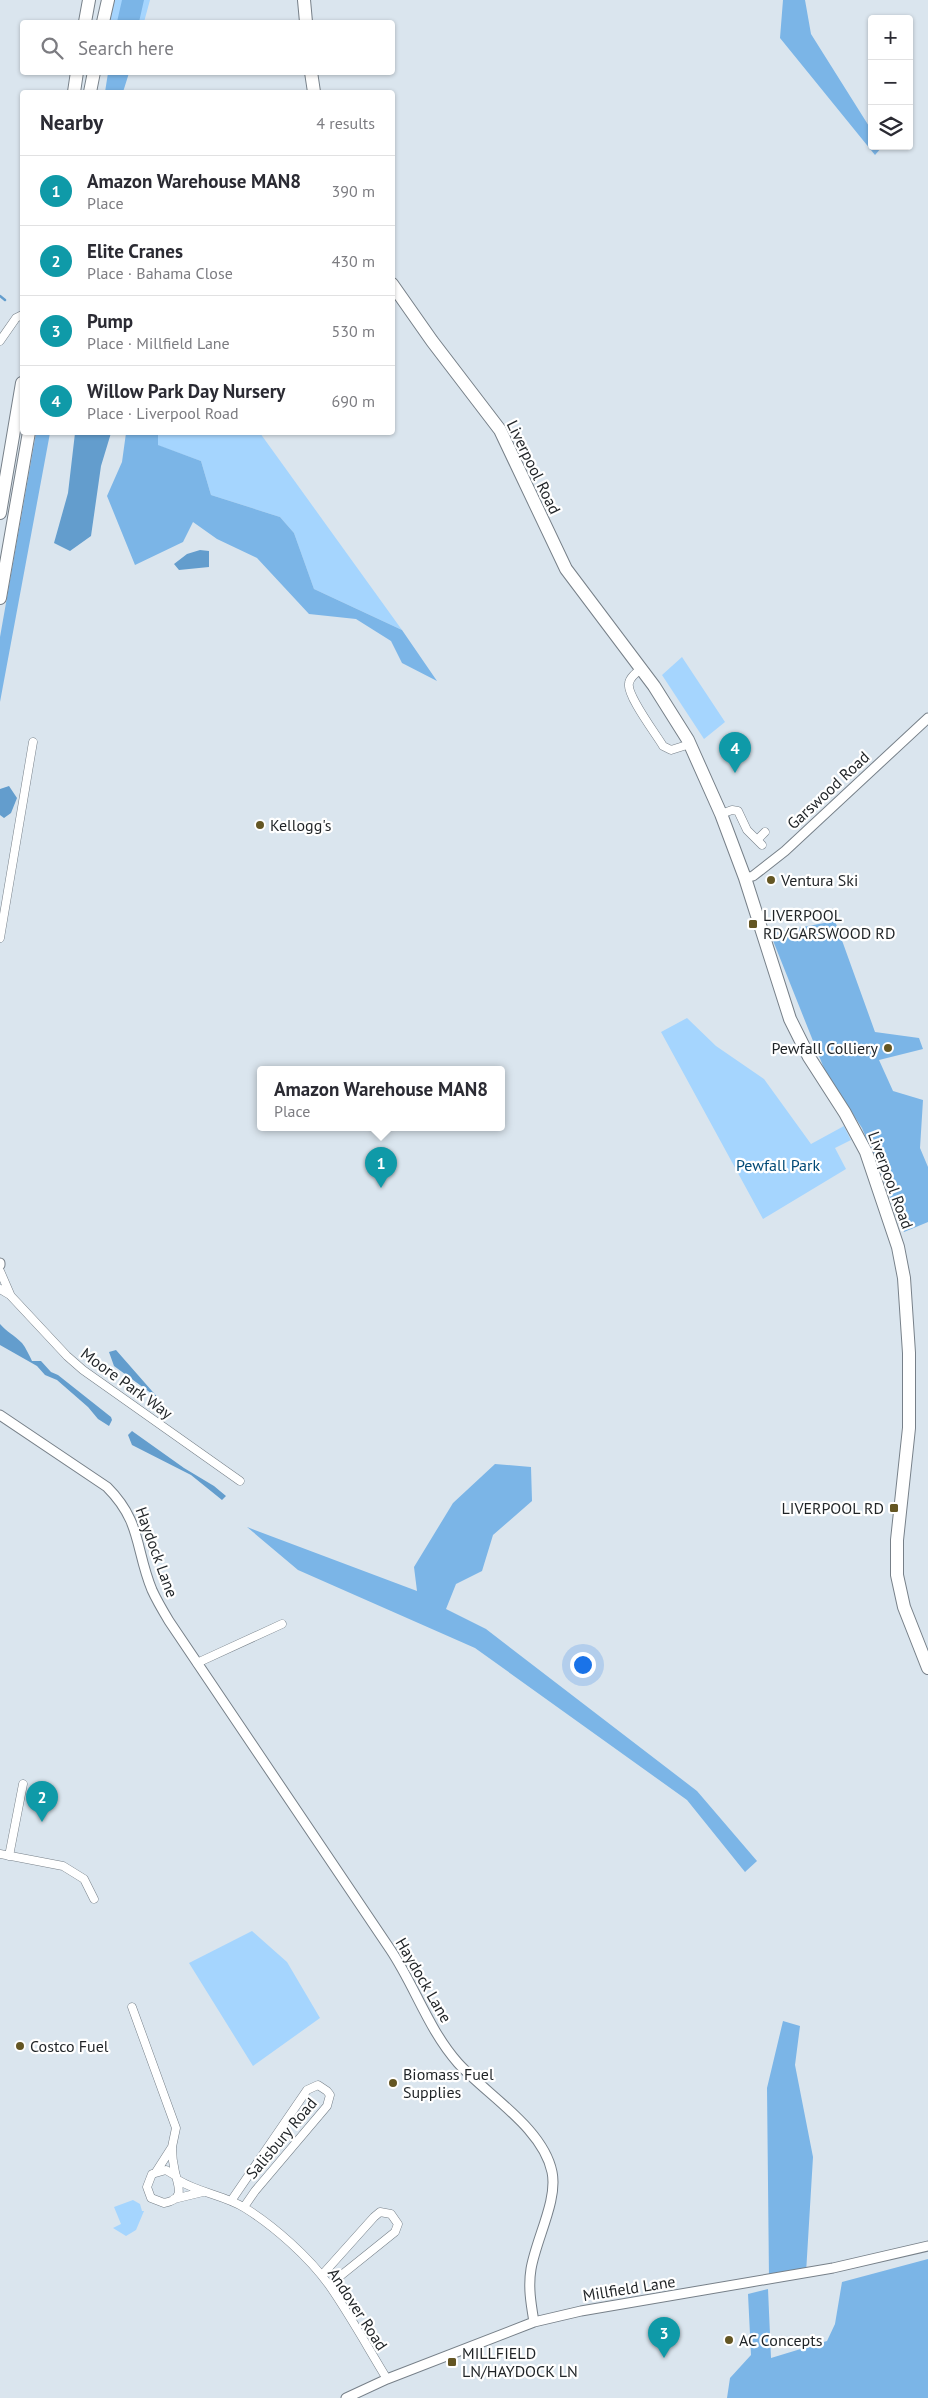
<!DOCTYPE html>
<html lang="en">
<head>
<meta charset="utf-8">
<style>
	:root { --surface:#fff; --page:#f2f2f3; --text:#2b2b33; --muted:#7c7c81; --line:#e1e1e2; --accent:#645623 }
	body { margin:0; font-family:"PT Sans",sans-serif; background:var(--page); color:var(--text) }
	.controls { position:absolute; right:15px; top:15px; display:grid; overflow:hidden; border-radius:5px; box-shadow:0 1px 4px #0004 }
	.controls button { width:45px; height:45px; display:grid; place-items:center; padding:0; border:0; border-bottom:1px solid var(--line); background:var(--surface); color:var(--text); font:25px sans-serif }
	.you { position:absolute; left:582px; top:1664px; width:18px; height:18px; margin:-12px; border:4px solid #fff; border-radius:50%; background:#1a73e8; box-shadow:0 0 0 8px #1a73e833 }
	.badge { display:grid; place-items:center; width:32px; height:32px; border-radius:50%; background:var(--accent); color:#fff; font-size:16px; font-weight:700 }
	.pin { position:absolute; translate:-50% -41px; filter:drop-shadow(0 1px 2px #0008) }
	.pin::after { content:''; position:absolute; top:26px; width:18px; height:15px; background:inherit; clip-path:polygon(0 0,100% 0,50% 100%) }
	.popup { position:absolute; left:257px; top:1066px; width:248px; height:65px; box-sizing:border-box; display:grid; place-content:center; border-radius:5px; background:var(--surface); filter:drop-shadow(0 1px 4px #0005); font-size:16px; white-space:nowrap; color:var(--muted) }
	.popup b { font-size:19px; color:var(--text) }
	.popup::after { content:''; position:absolute; left:50%; top:100%; margin-left:-10px; border:10px solid transparent; border-top-color:var(--surface) }
	.list { margin:0; padding:0; list-style:none }
	h2 { display:flex; justify-content:space-between; align-items:center; height:65px; margin:0; padding:0 20px; font-size:21px }
	h2 small { font-size:16px; font-weight:400; color:var(--muted) }
	.list li { display:grid; grid-template-columns:32px 1fr auto; gap:15px; align-items:center; box-sizing:border-box; height:70px; padding:0 20px; border-top:1px solid var(--line) }
	.list b { display:block; font-size:19px; white-space:nowrap }
	.list p { margin:0; font-size:16px; white-space:nowrap; color:var(--muted) }
	.list em { font-size:16px; font-style:normal; color:var(--muted) }
	.icon { flex:none; width:28px; height:28px; fill:none; stroke:currentColor; stroke-width:2; stroke-linecap:round; stroke-linejoin:round }
	.map { position:relative; flex:none; width:928px; height:2398px; overflow:hidden }
	.search { position:absolute; background:var(--surface); box-shadow:0 1px 4px #0004; left:20px; top:20px; width:375px; height:55px; display:flex; align-items:center; gap:12px; box-sizing:border-box; padding:0 18px; border-radius:5px; color:var(--muted); font-size:19px }
	.panel { position:absolute; background:var(--surface); box-shadow:0 1px 4px #0004; left:20px; top:90px; width:375px; height:345px; border-radius:5px }
	.map>svg:first-child { display:block }
	.green { fill:#a5d5fe }
	.forest { fill:#7bb5e7 }
	.water { fill:#639dcd }
	.lines { fill:none; stroke-linecap:round; stroke-linejoin:round }
	.stream { stroke:#639dcd; stroke-width:2.5 }
	.minor-casing { stroke:#778089; stroke-width:9 }
	.tertiary-casing { stroke:#778089; stroke-width:11 }
	.trunk-casing { stroke:#778089; stroke-width:14 }
	.minor { stroke:#fff; stroke-width:8 }
	.tertiary { stroke:#fff; stroke-width:9 }
	.trunk { stroke:#fff; stroke-width:12 }
	.poi-dot { fill:#645623; stroke:#fff; stroke-width:2 }
	.labels { text-anchor:middle; stroke-width:4.5; stroke-linejoin:round; paint-order:stroke }
	.street-label { font-size:16px; fill:#1f2326; stroke:#fff }
	.poi-label { font-size:16px; fill:#1f2326; stroke:#fff; text-anchor:start }
	.park-label { font-size:16px; fill:#004976; stroke:#fff }
</style>
</head>
<body>
<div class="map">
<svg width="928" height="2398" viewBox="0 0 928 2398">
	<rect width="100%" height="100%" fill="#dae5ee"/>
	<!-- green -->
	<path class="green" d="M114 0H150L144 22H110Z
		M158 433H260L402 630 314 589 294 533 280 517 211 495 201 461 157 445Z
		M682 657 725 722 704 739 662 675Z
		M687 1018 716 1046 764 1079 811 1144 844 1126 851 1140 835 1148 846 1169 763 1219 661 1032Z
		M252 1931 287 1962 320 2018 253 2066 189 1963Z
		M133 2200 140 2204 142 2211H144L136 2230 126 2236 113 2228 121 2224 114 2207Z"/>
	<!-- forest -->
	<path class="forest" d="M122 0H144L139 22H117Z
		M783 0H805L811 34 872 131V146L882 147 875 155 780 38Z
		M108 73H129L123 92H105Z
		M36 433H50L0 702V637Z
		M126 433H158V445L201 461 211 495 280 517 294 533 314 589 402 630 437 681 402 663 391 641 356 619 309 614 257 558 217 539 193 522 183 542 135 565 107 496 122 462Z
		M835 921 875 1032 919 1038 923 1049 879 1060 893 1091 923 1100 920 1148 928 1167V1222L904 1232 862 1128 825 1071 770 933Z
		M495 1464 531 1467 532 1501 493 1535 482 1571 456 1584 446 1609 486 1629 697 1791 757 1861 745 1872 687 1800 475 1648 298 1570 247 1527 417 1591 414 1567 453 1503Z
		M783 2021 800 2026 795 2065 813 2157 806 2273 769 2279 767 2088Z
		M928 2259V2398H727L730 2378 751 2355 748 2294 768 2289 771 2358 827 2341 835 2324 842 2282Z"/>
	<!-- water -->
	<path class="water" d="M75 433H111L101 466 91 536 70 551 54 543 68 493Z
		M200 550 209 551V567L179 570 174 564 187 554Z
		M9 786 17 798 11 813 4 818 0 815V789Z
		M0 1324C7 1332 14 1335 22 1343 26 1348 29 1355 32 1361H41L51 1372 58 1375 111 1417 112 1420 109 1426 98 1419 88 1407 57 1380 45 1375 37 1366 0 1345Z
		M116 1350 159 1399 114 1366 109 1352Z
		M132 1431 184 1468 214 1486 226 1496 222 1500 191 1475 132 1445 128 1435Z"/>
	<g class="lines">
		<!-- stream -->
		<path class="stream" d="M0 296 5 300"/>
		<defs>
			<path id="minor" d="M0 341 16 318 22 315
				M642 668C637 672 630 677 629 683 626 695 656 734 663 746L671 750 690 744
				M721 814 732 810 738 811 747 830 762 845
				M757 840 765 832
				M0 938 33 742
				M0 1271 10 1294
				M0 1289 10 1295 67 1356 83 1370 240 1481
				M197 1663 282 1624
				M0 1854 63 1866 84 1879 94 1899
				M9 1856 23 1784
				M132 2007 176 2128 172 2147 156 2172
				M172 2147C172 2156 173 2164 175 2172 178 2186 186 2199 164 2203L151 2198 147 2187 152 2174 166 2170 176 2176
				M178 2180C199 2193 224 2195 245 2208 274 2226 309 2257 329 2285 350 2315 368 2348 387 2379
				M174 2199 203 2192
				M231 2201 307 2090 318 2085 327 2091 330 2095 327 2106 255 2191 244 2207
				M322 2275 374 2217 380 2212 391 2214 398 2224 395 2232 329 2285"/>
			<path id="tertiary" d="M745 878 753 876 785 851 928 718
				M0 1263V1265
				M0 1415 107 1487C142 1522 135 1549 152 1590 157 1601 163 1611 169 1621 242 1731 316 1840 390 1949 415 1986 428 2029 458 2063 487 2095 543 2128 552 2172 558 2200 536 2239 531 2269 528 2287 531 2304 534 2322
				M346 2398 387 2379 534 2322 581 2311 833 2268 928 2246"/>
			<path id="trunk" d="M304 0 306 22
				M85 22 89 0
				M103 22 108 0
				M311 72 314 92
				M74 92 77 72
				M90 92 94 72
				M392 284 432 341 500 430 566 569 654 686 688 740 721 814 745 878 790 1019 809 1057 845 1113 866 1152 898 1247 904 1278 909 1353V1428L897 1540V1575L904 1607 928 1668
				M0 513 22 383
				M0 598 29 432"/>
		</defs>
		<!-- minor casing -->
		<use href="#minor" class="minor-casing"/>
		<!-- tertiary casing -->
		<use href="#tertiary" class="tertiary-casing"/>
		<!-- trunk casing -->
		<use href="#trunk" class="trunk-casing"/>
		<!-- minor -->
		<use href="#minor" class="minor"/>
		<!-- tertiary -->
		<use href="#tertiary" class="tertiary"/>
		<!-- trunk -->
		<use href="#trunk" class="trunk"/>
	</g>
	<!-- markers -->
	<g class="poi-dot">
		<circle cx="260" cy="825" r="5"/>
		<circle cx="771" cy="880" r="5"/>
		<rect x="748" y="919" width="10" height="10" rx="2.5"/>
		<circle cx="888" cy="1048" r="5"/>
		<rect x="889" y="1503" width="10" height="10" rx="2.5"/>
		<circle cx="20" cy="2046" r="5"/>
		<circle cx="393" cy="2083" r="5"/>
		<circle cx="729" cy="2340" r="5"/>
		<rect x="447" y="2357" width="10" height="10" rx="2.5"/>
	</g>
	<g class="labels">
		<!-- street labels -->
		<g class="street-label">
			<text transform="translate(534 467) rotate(64)" y="6">Liverpool Road</text>
			<text transform="translate(828 790) rotate(-43)" y="6">Garswood Road</text>
			<text transform="translate(891 1180) rotate(70)" y="6">Liverpool Road</text>
			<text transform="translate(127 1383) rotate(36)" y="6">Moore Park Way</text>
			<text transform="translate(157 1552) rotate(70)" y="6">Haydock Lane</text>
			<text transform="translate(424 1980) rotate(60)" y="6">Haydock Lane</text>
			<text transform="translate(281 2138) rotate(-50)" y="6">Salisbury Road</text>
			<text transform="translate(629 2288) rotate(-9)" y="6">Millfield Lane</text>
			<text transform="translate(358 2309) rotate(57)" y="6">Andover Road</text>
		</g>
		<!-- poi labels -->
		<g class="poi-label">
			<text x="270" y="831">Kellogg's</text>
			<text x="781" y="886">Ventura Ski</text>
			<text x="763" y="921">LIVERPOOL<tspan x="763" dy="18">RD/GARSWOOD RD</tspan></text>
			<text x="878" y="1054" text-anchor="end">Pewfall Colliery</text>
			<text x="884" y="1514" text-anchor="end">LIVERPOOL RD</text>
			<text x="30" y="2052">Costco Fuel</text>
			<text x="403" y="2080">Biomass Fuel<tspan x="403" dy="18">Supplies</tspan></text>
			<text x="739" y="2346">AC Concepts</text>
			<text x="462" y="2359">MILLFIELD<tspan x="462" dy="18">LN/HAYDOCK LN</tspan></text>
		</g>
		<!-- park labels -->
		<g class="park-label">
			<text x="778" y="1171">Pewfall Park</text>
		</g>
	</g>
</svg>
<div class="controls">
<button>+</button>
<button>−</button>
<button><svg class="icon" aria-label="layers" viewBox="0 0 24 24"><path d="M12 4l9 5-9 5-9-5zM3 14l9 5 9-5"/></svg></button>
</div>
<div class="you"></div>
<div class="pin badge" style="left:381px;top:1188px;background:#0f9aa8">1</div>
<div class="popup"><b>Amazon Warehouse MAN8</b>Place</div>
<div class="pin badge" style="left:42px;top:1822px;background:#0f9aa8">2</div>
<div class="pin badge" style="left:664px;top:2358px;background:#0f9aa8">3</div>
<div class="pin badge" style="left:735px;top:773px;background:#0f9aa8">4</div>
<div class="search"><svg class="icon" aria-label="search" viewBox="0 0 24 24"><circle cx="10" cy="10" r="6"/><path d="M15 15l6 6"/></svg>Search here</div>
<section class="panel">
<h2>Nearby<small>4 results</small></h2>
<ul class="list">
<li><span class="badge" style="background:#0f9aa8">1</span><div><b>Amazon Warehouse MAN8</b><p>Place</p></div><em>390 m</em></li>
<li><span class="badge" style="background:#0f9aa8">2</span><div><b>Elite Cranes</b><p>Place · Bahama Close</p></div><em>430 m</em></li>
<li><span class="badge" style="background:#0f9aa8">3</span><div><b>Pump</b><p>Place · Millfield Lane</p></div><em>530 m</em></li>
<li><span class="badge" style="background:#0f9aa8">4</span><div><b>Willow Park Day Nursery</b><p>Place · Liverpool Road</p></div><em>690 m</em></li>
</ul>
</section>
</div>
</body>
</html>
